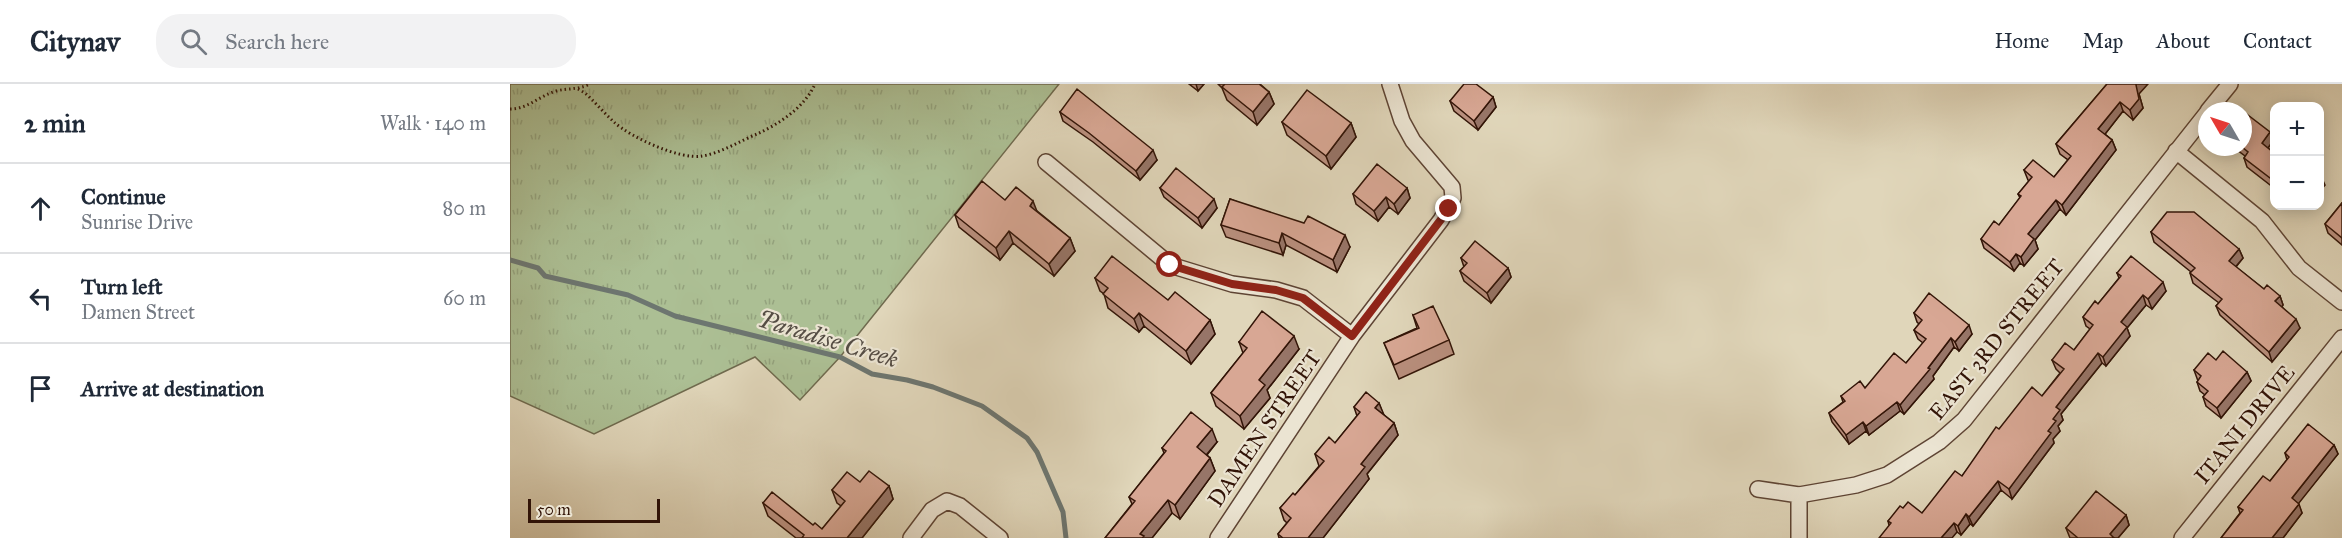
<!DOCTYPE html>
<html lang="en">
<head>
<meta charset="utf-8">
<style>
	:root { --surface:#fff; --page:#f2f2f3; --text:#1f2937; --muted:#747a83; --line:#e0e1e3 }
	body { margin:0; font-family:"IM FELL Great Primer",serif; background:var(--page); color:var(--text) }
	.controls { position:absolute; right:18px; top:18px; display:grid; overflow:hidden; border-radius:12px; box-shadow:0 3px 15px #0003 }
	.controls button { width:54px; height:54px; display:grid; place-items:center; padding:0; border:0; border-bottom:2px solid var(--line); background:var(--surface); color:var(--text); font:30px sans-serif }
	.compass { position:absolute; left:1688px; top:18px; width:54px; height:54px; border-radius:50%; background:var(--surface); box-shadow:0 3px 15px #0003; rotate:309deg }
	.scale { position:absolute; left:18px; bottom:15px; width:132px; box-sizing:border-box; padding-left:6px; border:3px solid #321407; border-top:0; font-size:16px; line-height:21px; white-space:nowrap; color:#321407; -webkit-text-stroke:4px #ebe4d2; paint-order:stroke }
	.stop { position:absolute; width:18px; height:18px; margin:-14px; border:4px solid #8f2418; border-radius:50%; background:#fff }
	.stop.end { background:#8f2418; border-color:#fff; box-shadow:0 2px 6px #0008 }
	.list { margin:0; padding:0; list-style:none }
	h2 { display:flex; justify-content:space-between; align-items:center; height:78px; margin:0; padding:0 24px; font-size:26px }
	h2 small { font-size:20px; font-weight:400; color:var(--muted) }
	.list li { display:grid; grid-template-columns:39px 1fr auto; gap:18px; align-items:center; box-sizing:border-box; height:90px; padding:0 24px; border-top:2px solid var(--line) }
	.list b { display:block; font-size:22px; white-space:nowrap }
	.list p { margin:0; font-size:20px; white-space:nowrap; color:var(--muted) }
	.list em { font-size:20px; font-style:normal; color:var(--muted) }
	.icon { flex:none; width:33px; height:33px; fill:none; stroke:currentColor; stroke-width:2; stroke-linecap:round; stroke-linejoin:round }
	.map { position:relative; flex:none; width:1832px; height:454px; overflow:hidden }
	header { display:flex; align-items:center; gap:36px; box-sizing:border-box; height:84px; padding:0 30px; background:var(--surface); border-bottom:2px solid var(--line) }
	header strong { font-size:28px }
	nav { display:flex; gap:33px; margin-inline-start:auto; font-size:21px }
	.search { width:420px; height:54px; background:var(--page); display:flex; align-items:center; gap:15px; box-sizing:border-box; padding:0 21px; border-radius:24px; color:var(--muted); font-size:22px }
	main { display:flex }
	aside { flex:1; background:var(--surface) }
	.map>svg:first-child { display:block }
	.grass { fill:url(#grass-tufts); stroke:#6f6a4e; stroke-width:1.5 }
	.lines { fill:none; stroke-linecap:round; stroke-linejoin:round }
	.stream { stroke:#6d7670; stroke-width:5 }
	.minor-casing { stroke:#5e4434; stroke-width:18 }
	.path { stroke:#321407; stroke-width:3; stroke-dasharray:1.5 3; stroke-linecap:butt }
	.minor { stroke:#ebe4d2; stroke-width:15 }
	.wall { fill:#ba907f; stroke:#321407; stroke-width:1.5 }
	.shaded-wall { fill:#977568; stroke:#321407; stroke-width:1.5 }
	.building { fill:#d8a794; stroke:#321407; stroke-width:1.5 }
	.route { stroke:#8f2418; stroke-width:8 }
	.labels { text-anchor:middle; stroke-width:4.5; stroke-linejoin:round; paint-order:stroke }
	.street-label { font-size:22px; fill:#321407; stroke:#ebe4d2 }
	.water-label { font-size:24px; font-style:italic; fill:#554d44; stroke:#ebe4d2 }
</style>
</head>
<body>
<header>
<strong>Citynav</strong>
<div class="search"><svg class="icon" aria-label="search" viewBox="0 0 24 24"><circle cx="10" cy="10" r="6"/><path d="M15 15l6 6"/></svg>Search here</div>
<nav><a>Home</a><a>Map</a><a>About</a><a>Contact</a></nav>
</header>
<main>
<aside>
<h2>2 min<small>Walk · 140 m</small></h2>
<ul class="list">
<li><svg class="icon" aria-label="ahead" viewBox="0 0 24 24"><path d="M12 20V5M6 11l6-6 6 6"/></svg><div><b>Continue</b><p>Sunrise Drive</p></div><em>80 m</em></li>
<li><svg class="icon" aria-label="left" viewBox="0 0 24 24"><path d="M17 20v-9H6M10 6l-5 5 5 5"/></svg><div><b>Turn left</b><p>Damen Street</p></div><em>60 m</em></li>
<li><svg class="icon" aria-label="arrive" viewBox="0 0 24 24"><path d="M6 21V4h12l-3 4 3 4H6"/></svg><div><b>Arrive at destination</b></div></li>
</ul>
</aside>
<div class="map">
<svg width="1832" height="454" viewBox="0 0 1832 454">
	<defs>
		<pattern id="grass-tufts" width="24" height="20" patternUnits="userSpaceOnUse" patternTransform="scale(1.5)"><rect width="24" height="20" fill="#acbf94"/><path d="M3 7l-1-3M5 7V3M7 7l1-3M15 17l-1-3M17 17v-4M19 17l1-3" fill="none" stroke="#94a37e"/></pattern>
	</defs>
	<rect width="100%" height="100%" fill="#e0d6ba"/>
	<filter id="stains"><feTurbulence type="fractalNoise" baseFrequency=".00333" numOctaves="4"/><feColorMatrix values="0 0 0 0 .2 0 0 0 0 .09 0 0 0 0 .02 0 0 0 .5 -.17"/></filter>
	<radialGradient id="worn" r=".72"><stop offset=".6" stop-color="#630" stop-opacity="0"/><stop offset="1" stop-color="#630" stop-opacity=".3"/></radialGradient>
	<!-- grass -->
	<path class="grass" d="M0 0H549L330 273 290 316 245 273 84 350 0 312Z"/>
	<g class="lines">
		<!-- stream -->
		<path class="stream" d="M0 176 28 184 35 192 118 211 165 232 330 273 362 290 397 296 423 303 472 322 517 354 527 368 553 428 556 454"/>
		<defs>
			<path id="minor" d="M1698 27 1720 0
				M1666 67 1752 137 1789 184 1832 218
				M536 78 660 181 722 200 766 206 793 214 842 252
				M1248 405 1289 411 1346 401 1377 391 1429 358 1454 336 1697 29
				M1289 411V454
				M401 454 422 426 437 417 450 422 490 454
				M708 454 842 252 931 136 943 114 942 103 903 57 892 37 880 0
				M1672 454 1832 254"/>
		</defs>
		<!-- minor casing -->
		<use href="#minor" class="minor-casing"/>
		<!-- path -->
		<path class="path" d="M68 5 75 9C85 18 94 29 104 38 120 53 170 76 192 72 211 69 230 57 247 50 269 40 295 23 305 0
			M0 25C18 25 29 12 46 7 58 4 68 6 80 0"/>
		<!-- minor -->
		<use href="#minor" class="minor"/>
	</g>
	<!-- wall -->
	<path class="wall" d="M679 0H694L688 7Z
		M708 0H750L759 8 764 20 747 41 717 16 712 4Z
		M1597 0 1629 10 1633 24 1623 36 1613 27 1595 50 1602 56 1606 66 1556 131 1550 125 1525 156 1528 165 1514 182 1510 179 1504 187 1474 164 1471 155 1489 141 1510 114 1508 110 1519 97 1518 96 1514 86 1544 93 1558 76 1550 70 1546 60Z
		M983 13 986 23 968 46 944 27 940 17Z
		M550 28 647 76 630 96 583 58 553 37Z
		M772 38 841 39 846 53 821 85 777 51Z
		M1763 57 1758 64 1764 69V104L1737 83 1734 74 1735 72 1723 63H1733Z
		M650 104 707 124 692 144 654 113Z
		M897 104 900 114 888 130 879 123 868 137 846 120 843 110Z
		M720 115 840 163 827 188 776 161 773 171 716 153 711 141Z
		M495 116 527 127 560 154 565 167 544 192 503 159 490 176 449 143 445 131Z
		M1832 119V161L1818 149 1815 140Z
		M1641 148 1729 165 1733 174 1726 183 1754 205 1770 212 1773 221 1772 223 1790 244 1762 278 1710 231 1706 222 1709 219 1683 199 1680 189 1681 188 1644 158Z
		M951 174 998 184 1001 193 981 219 954 197 950 187 954 183Z
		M1607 189 1656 207 1642 225 1636 221 1617 244 1620 252 1596 282 1592 279 1551 330 1553 336 1548 342 1550 347 1543 355 1544 359 1502 415 1491 406 1463 442 1460 440 1451 451 1447 448 1379 441 1378 437 1393 424 1412 429 1452 392 1489 345 1532 312 1550 289 1546 285 1542 276 1564 266 1580 245 1576 242 1573 233 1588 220 1609 194Z
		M585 194 658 216 700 236 705 250 681 280 634 242 629 248 598 224 594 210 590 207Z
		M1404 229 1462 250 1449 267 1444 263 1423 292 1424 295 1394 330 1390 327 1359 351 1356 347 1339 360 1322 338 1319 329 1333 318 1331 312 1355 304 1396 279 1413 259 1408 255 1404 246 1409 240 1407 238Z
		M903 231 939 256 944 270 889 295 874 259 907 244Z
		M729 258 789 265 757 306 760 314 734 345 706 322 701 309 733 269Z
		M1684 286 1737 288 1741 297 1711 334 1696 322 1693 313 1695 311 1690 307 1687 298 1688 297Z
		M869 319 873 330 884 339 888 351 857 390 859 395 813 454H769L768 450 777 439 774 436 770 424 785 411 809 382 805 370 825 359 847 332 844 323Z
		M707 358 697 371 700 374 705 387 670 435 662 429 642 454H595L622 420 619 413 654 369 652 364Z
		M1824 361 1828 370 1788 419 1792 429 1773 454H1711L1730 429 1728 423 1760 397 1777 376 1775 369Z
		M350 398 379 402 383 415 352 454H286L258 432 253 419 312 445 331 422 327 419 322 406Z
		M1616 431 1619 441 1608 454H1560L1556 444Z"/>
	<!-- shaded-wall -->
	<path class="shaded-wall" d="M686 0H694L688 7Z
		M1626 0H1638L1629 10 1633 24 1623 36 1620 26Z
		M759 8 764 20 747 41 743 28Z
		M983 13 986 23 968 46 964 37Z
		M1610 18 1613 27 1592 54 1588 45Z
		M841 39 846 53 821 85 816 72Z
		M1760 48 1763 57 1755 68 1752 59Z
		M1602 56 1606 66 1556 131 1552 121Z
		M643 66 647 76 630 96 626 87Z
		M1811 92 1815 101 1809 108V94Z
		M897 104 900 114 888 130 884 120Z
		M876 113 879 123 868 137 864 127Z
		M704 115 707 124 692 144 688 134Z
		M1546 116 1550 125 1525 156 1528 165 1514 182 1511 173 1518 150Z
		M523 117 528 130 520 122Z
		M499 147 503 159 490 176 486 164Z
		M772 149 776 161 773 171 769 159Z
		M835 151 840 163 827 188 823 176Z
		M560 154 565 167 544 192 539 180Z
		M1729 165 1733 174 1722 187 1719 177Z
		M1506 170 1510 179 1504 187 1500 178Z
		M998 184 1001 193 981 219 977 209Z
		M1653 198 1656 207 1642 225 1638 215Z
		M1633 211 1636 221 1617 244 1620 252 1596 282 1593 273 1611 238Z
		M1770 212 1773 221 1769 227 1765 217Z
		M629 229 634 242 629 248 624 235Z
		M1786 235 1790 244 1762 278 1759 268Z
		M700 236 705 250 681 280 676 267Z
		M1459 241 1462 250 1449 267 1445 258Z
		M784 252 789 265 757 306 760 314 734 345 730 332 749 296Z
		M1441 254 1444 263 1423 292 1424 295 1394 330 1390 321Z
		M1588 269 1592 279 1551 330 1553 336 1548 342 1550 347 1543 355 1544 359 1502 415 1499 405 1538 347 1543 335 1546 323Z
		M1737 288 1741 297 1711 334 1707 324Z
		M1387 318 1390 327 1359 351 1356 342Z
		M869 319 874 331 865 324Z
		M1353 338 1356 347 1339 360 1336 351Z
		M884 339 888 351 857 390 859 395 813 454H798L851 380Z
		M702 345 707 358 692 376 687 363Z
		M1824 361 1828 370 1785 424 1782 414Z
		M700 374 705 387 670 435 665 421Z
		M1488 397 1491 406 1463 442 1459 433Z
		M379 402 383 415 352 454H337Z
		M658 416 662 429 642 454H632L630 450Z
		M1789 420 1792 429 1773 454H1762Z
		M1456 430 1460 440 1451 451 1448 442Z
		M1616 431 1619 441 1608 454H1601L1600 450Z
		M1444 439 1447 448 1442 454H1431Z"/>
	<!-- building -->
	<path class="building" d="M715 0H749L759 8 743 28 712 3Z
		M954 0H966L983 13 964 37 940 17Z
		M1597 0H1626V1L1629 15 1620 26 1610 18 1588 45 1602 56 1552 121 1546 116 1518 150 1524 155 1511 173 1506 170 1500 178 1471 155 1484 137 1489 141 1511 112 1508 110 1522 93 1514 86 1523 76 1544 93 1561 72 1546 60Z
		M567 5 643 66 626 87 579 49 550 28Z
		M797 6 841 39 816 72 772 38Z
		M1734 28 1760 48 1752 59 1764 69V97L1734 74 1738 68 1732 63H1733V29Z
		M867 80 897 104 884 120 876 113 864 127 843 110Z
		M666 84 704 115 688 134 650 104Z
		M472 97 495 116 506 103 523 117 520 122 560 154 539 180 499 147 486 164 445 131Z
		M720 115 794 139 798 132 835 151 823 176 772 149 769 159 711 141Z
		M1832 119V154L1815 140Z
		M1657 128H1684L1729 165 1719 177 1754 205 1757 201 1770 212 1765 217 1786 235 1759 268 1706 222 1712 215 1680 189 1685 184 1641 148Z
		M965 157 998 184 977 209 950 187 957 179 951 174Z
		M602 172 658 216 665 208 700 236 676 267 629 229 624 235 593 210 598 204 585 194Z
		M1621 172 1653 198 1638 215 1633 211 1611 238 1617 243 1593 273 1588 269 1546 323 1550 326 1543 335 1546 337 1538 347 1541 349 1499 405 1488 397 1459 433 1456 430 1448 442 1444 439 1431 454H1369L1381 439 1378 437 1390 422 1393 424 1398 418 1412 429 1445 387 1452 392 1486 343 1489 345 1522 303 1532 312 1554 285 1542 276 1555 259 1564 266 1583 241 1573 233 1585 217 1588 220 1611 192 1607 189Z
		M1419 209 1459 241 1445 258 1441 254 1418 284 1420 285 1390 321 1387 318 1356 342 1353 338 1336 351 1319 329 1335 317 1331 312 1350 297 1355 304 1384 269 1396 279 1416 255 1404 246 1412 236 1404 229Z
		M923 222 939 256 884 281 874 259 909 244 903 231Z
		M752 227 784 252 749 296 755 301 730 332 701 309 737 264 729 258Z
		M1713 267 1737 288 1707 324 1693 313 1698 307 1687 298 1691 292 1684 286 1698 269 1706 276Z
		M856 308 869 319 865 324 884 339 851 380 855 383 798 454H773L768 450 781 434 770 424 783 409 785 411 814 377 805 370 819 353 825 359 850 328 844 323Z
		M681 328 702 345 687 363 700 374 665 421 658 416 630 450 634 452 632 454H595L625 417 619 413 656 367 652 364Z
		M1798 340 1824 361 1782 414 1789 420 1762 454H1711L1733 426 1728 423 1753 392 1760 397 1779 373 1775 369Z
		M359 387 379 402 337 454H292L294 451 253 419 262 408 303 441 305 439 312 445 335 417 322 406 337 388 350 398Z
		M1586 407 1616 431 1600 450 1604 454H1568L1556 444Z"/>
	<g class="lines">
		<!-- route -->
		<path class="route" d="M660 181 722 200 766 206 793 214 842 252 939 125"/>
	</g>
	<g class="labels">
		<!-- street labels -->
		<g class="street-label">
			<text transform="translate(1486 255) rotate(-51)" y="8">EAST 3RD STREET</text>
			<text transform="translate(1734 340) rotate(-51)" y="8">ITANI DRIVE</text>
			<text transform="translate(754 344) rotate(-56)" y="8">DAMEN STREET</text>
		</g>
		<!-- water labels -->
		<g class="water-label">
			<text transform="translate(318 255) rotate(17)" y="8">Paradise Creek</text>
		</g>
	</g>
	<rect width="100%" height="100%" filter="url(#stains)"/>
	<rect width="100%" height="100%" fill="url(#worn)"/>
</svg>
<div class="controls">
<button>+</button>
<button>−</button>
</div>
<svg class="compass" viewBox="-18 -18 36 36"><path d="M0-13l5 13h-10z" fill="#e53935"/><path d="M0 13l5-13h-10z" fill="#747a83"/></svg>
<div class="scale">50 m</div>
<div class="stop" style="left:660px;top:181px"></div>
<div class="stop end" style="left:939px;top:125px"></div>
</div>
</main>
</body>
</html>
